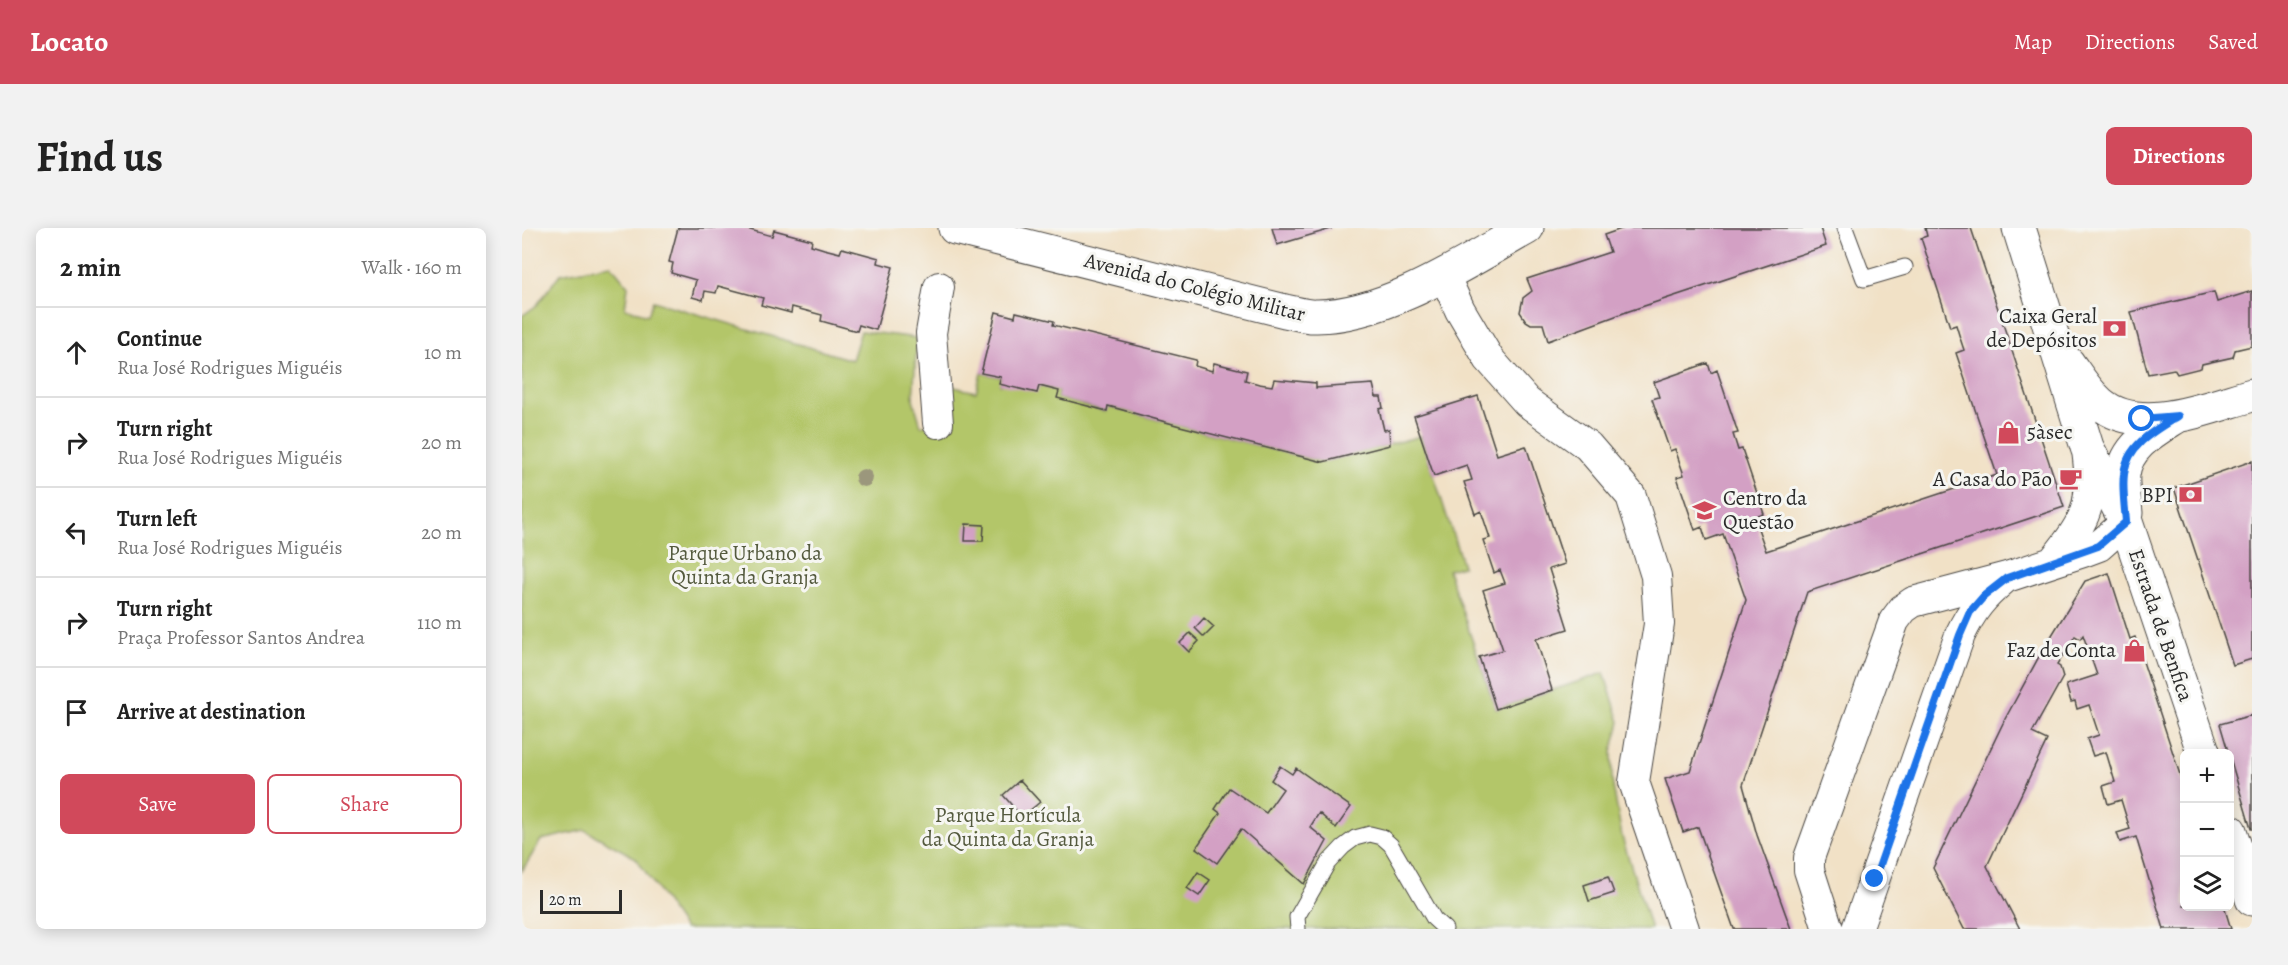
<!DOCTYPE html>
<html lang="en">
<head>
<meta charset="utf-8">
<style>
	:root { --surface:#fff; --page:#f2f2f2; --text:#222; --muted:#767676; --line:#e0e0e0; --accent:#d1495b }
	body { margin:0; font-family:Alegreya,serif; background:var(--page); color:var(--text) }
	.controls { position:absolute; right:18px; bottom:18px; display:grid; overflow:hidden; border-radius:9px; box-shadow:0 3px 15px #0003 }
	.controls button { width:54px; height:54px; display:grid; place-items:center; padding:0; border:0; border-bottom:2px solid var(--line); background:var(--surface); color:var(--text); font:30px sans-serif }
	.scale { position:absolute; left:18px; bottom:15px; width:82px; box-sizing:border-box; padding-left:6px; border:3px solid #2b2b2b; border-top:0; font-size:16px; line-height:21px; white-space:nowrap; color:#2b2b2b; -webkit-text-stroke:4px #f6f6f2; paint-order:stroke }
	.stop { position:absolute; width:18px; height:18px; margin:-14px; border:4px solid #1a73e8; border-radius:50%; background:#fff }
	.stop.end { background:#1a73e8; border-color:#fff; box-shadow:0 2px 6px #0008 }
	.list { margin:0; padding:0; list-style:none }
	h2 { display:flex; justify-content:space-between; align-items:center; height:78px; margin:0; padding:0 24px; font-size:26px }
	h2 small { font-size:20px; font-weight:400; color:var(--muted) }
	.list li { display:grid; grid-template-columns:39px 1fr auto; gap:18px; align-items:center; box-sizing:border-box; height:90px; padding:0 24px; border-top:2px solid var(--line) }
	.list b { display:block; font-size:22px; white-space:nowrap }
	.list p { margin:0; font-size:20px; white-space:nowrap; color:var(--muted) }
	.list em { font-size:20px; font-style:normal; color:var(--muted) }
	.actions { display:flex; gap:12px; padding:18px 24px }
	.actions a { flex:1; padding:14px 0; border:2px solid var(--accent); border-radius:9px; text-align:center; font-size:21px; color:var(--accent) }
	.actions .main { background:var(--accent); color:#fff }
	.icon { flex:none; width:33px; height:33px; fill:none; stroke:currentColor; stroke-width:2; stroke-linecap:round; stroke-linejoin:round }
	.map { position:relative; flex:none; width:1730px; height:701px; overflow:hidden; border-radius:9px }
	header { display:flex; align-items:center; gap:36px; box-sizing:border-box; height:84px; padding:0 30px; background:var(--accent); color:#fff }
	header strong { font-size:28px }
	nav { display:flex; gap:33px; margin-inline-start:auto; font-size:21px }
	.intro { display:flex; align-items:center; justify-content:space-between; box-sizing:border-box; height:144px; padding:0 36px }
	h1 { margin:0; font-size:42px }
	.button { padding:15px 27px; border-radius:9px; background:var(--accent); color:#fff; font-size:21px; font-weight:700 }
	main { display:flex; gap:36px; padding:0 36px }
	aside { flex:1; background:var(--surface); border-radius:9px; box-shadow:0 3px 15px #0003 }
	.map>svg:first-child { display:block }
	.green { fill:#b3c669; stroke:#6f784a; stroke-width:1.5 }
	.building { fill:#d3a0c4 }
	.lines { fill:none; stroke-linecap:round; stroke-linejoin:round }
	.lane-casing { stroke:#494642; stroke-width:17 }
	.street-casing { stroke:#494642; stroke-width:32 }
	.secondary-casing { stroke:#494642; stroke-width:35 }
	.lane { stroke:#fff; stroke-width:15 }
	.street { stroke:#fff; stroke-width:30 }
	.secondary { stroke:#fff; stroke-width:33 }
	.tree { fill:#9b977b }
	.route { stroke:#1a73e8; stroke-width:8 }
	.labels { text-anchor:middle; stroke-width:6; stroke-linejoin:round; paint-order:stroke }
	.street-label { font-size:21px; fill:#2b2b2b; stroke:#f6f6f2 }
	.poi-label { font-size:21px; fill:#2b2b2b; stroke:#f6f6f2; text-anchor:end }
	.park-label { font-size:21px; fill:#545a3e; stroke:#f6f6f2 }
</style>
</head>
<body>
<header>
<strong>Locato</strong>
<nav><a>Map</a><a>Directions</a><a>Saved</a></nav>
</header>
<div class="intro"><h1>Find us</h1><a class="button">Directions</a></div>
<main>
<aside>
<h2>2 min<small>Walk · 160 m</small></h2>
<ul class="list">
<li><svg class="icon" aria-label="ahead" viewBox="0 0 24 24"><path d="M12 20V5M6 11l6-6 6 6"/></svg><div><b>Continue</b><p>Rua José Rodrigues Miguéis</p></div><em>10 m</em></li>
<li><svg class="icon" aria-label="right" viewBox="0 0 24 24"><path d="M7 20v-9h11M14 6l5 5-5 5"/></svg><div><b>Turn right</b><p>Rua José Rodrigues Miguéis</p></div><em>20 m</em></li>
<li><svg class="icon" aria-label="left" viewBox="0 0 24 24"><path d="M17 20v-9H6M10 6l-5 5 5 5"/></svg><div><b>Turn left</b><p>Rua José Rodrigues Miguéis</p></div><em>20 m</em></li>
<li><svg class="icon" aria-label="right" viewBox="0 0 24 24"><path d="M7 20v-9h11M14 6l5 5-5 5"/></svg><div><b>Turn right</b><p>Praça Professor Santos Andrea</p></div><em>110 m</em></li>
<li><svg class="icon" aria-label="arrive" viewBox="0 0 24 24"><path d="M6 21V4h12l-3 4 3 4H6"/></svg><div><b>Arrive at destination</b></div></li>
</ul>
<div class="actions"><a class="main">Save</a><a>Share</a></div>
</aside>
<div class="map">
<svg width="1730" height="701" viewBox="0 0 1730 701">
	<rect width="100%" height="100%" fill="#f6f6f2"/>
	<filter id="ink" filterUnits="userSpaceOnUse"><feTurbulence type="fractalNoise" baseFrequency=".0167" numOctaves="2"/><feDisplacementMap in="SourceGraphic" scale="12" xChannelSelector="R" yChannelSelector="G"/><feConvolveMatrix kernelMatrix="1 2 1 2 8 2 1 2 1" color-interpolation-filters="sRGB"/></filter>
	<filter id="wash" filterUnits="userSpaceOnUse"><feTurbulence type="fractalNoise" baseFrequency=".008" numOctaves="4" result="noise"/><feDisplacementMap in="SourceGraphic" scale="24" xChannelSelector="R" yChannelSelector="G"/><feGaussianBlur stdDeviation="1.35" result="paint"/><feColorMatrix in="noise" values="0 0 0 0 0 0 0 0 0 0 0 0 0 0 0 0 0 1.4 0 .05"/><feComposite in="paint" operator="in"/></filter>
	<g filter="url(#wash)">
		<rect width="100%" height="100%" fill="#f1e1c6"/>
		<!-- green -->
		<path class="green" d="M89 37 106 58 103 80 126 87 131 73 330 132 339 103 395 110 391 171 399 198 427 191 423 157 454 164 459 145 479 149 478 156 517 158 537 163 535 170 584 183 586 178 658 198 801 234 899 208 941 338 926 342 974 481 1082 445 1098 494 1090 524V552L1100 609 1129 701H162L114 630 63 602 19 612 0 643V88L15 77 38 46Z"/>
		<g id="blocks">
			<!-- building -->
			<path class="building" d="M156 0H221L250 8 252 2 290 12 289 17 302 21 318 25 320 20 357 30 356 35 371 39 354 102 337 97 335 103 299 93 300 87 270 79 269 85 239 77 241 70 196 58 194 65 183 63 181 72 170 69 174 52 149 45 151 35 147 34Z
				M750 0H809V1L755 17Z
				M1102 0H1298L1304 18 1107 83 1026 113 1021 96H1009L1004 93 998 84 1001 70 1010 63 1005 51 1088 24 1082 7Z
				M1403 0H1449L1542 279 1285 364 1221 557 1235 607 1269 701H1212L1176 599 1161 604 1143 551 1168 543 1224 372 1201 306 1184 312 1180 299 1173 302 1155 249 1162 247 1153 221 1148 223 1130 171 1137 169 1132 154 1186 135 1189 145 1195 142 1216 205 1211 206 1216 222 1220 221 1242 286 1236 288 1238 294 1234 295 1244 323 1475 247 1434 125 1442 122 1438 110 1434 97 1428 99 1399 10 1405 8Z
				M1730 63V118L1713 122 1711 129 1680 136 1679 140 1655 146 1652 141 1626 146 1609 84 1692 64 1695 74Z
				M474 84 493 89 494 84 532 93 531 97 674 132 673 138 690 143 692 135 725 143 723 152 737 156 750 158 752 151 794 155V160L851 156 854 169H859L861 180 857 181 862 202 867 201 868 217 801 234 658 198 586 178 585 183 535 170 537 163 517 158 515 165 477 156 479 149 459 145Z
				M956 168 975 227 1004 218 1043 336 1027 341 1046 401 1014 411 1030 462 974 481 957 429 981 422 961 362 983 355 978 342 972 345 961 312 968 310 959 283 953 286 942 254 950 252 945 237 912 248 892 188Z
				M1730 233V431L1711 437 1652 260Z
				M444 296 462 297 461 313H443Z
				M1587 345 1608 411 1613 409 1662 559V678H1702L1709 701H1642L1614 609 1598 614 1595 605 1608 601 1599 572 1586 576 1581 558 1593 554 1584 524 1571 528 1565 511 1577 507 1567 477 1555 481 1553 473 1549 474 1544 457 1575 447 1561 407 1558 411 1553 408 1535 437 1538 439 1541 449 1510 505 1525 512 1465 638 1498 701H1442L1411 640 1483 491 1519 425 1563 353Z
				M682 390 692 399 682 409 673 400Z
				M668 405 677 413 667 424 658 415Z
				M1730 487V601H1729L1698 496Z
				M758 538 770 546 774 540 829 579 814 600 797 585 788 599 805 613 782 656 719 601 695 635 674 620 698 585 693 581 707 560 744 585 761 561 749 552Z
				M498 552 518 574 500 589 481 567Z
				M676 644 688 652 677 668 665 660Z
				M1086 649 1092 665 1067 673 1062 657Z"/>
		</g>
	</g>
	<g filter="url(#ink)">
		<use href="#blocks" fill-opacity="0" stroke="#494642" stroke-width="1.5"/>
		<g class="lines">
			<defs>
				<path id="lane" d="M1323 0 1342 51 1383 39
					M776 701 775 689 806 635 821 619 833 610 848 606 860 609 869 617 912 691 923 701"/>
				<path id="street" d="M922 47 938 82 967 131 1005 174 1066 218 1109 268 1134 348 1137 396 1112 554 1162 701
					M416 195 409 105 417 59
					M1532 332C1566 290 1572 276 1565 222
					M1306 701 1287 642V630L1372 393 1381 381 1391 374 1485 349 1561 324 1577 318 1604 294
					M1335 701 1438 407C1451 380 1460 370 1482 351"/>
				<path id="secondary" d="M433 0 763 83C774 85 785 89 795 88 864 88 946 33 1005 0
					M1497 0 1565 219 1604 294 1682 526
					M1546 135C1556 149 1565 164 1578 175 1617 209 1687 179 1730 167
					M1604 285C1603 273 1600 259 1601 247 1604 218 1632 203 1654 189
					M1708 603 1730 671"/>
			</defs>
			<!-- lane casing -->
			<use href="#lane" class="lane-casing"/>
			<!-- street casing -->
			<use href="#street" class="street-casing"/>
			<!-- secondary casing -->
			<use href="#secondary" class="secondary-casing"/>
			<!-- lane -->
			<use href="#lane" class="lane"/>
			<!-- street -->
			<use href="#street" class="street"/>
			<!-- secondary -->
			<use href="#secondary" class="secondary"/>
		</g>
		<!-- trees -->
		<circle class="tree" cx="342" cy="250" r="9"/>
	</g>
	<g class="lines" filter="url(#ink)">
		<!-- route -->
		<path class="route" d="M1353 651 1438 407 1448 384 1462 368 1485 350 1576 318 1604 294C1603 279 1600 261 1602 246 1605 217 1633 202 1656 188L1620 191"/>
	</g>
	<!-- icons -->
	<defs>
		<symbol id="bank-bare" viewBox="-9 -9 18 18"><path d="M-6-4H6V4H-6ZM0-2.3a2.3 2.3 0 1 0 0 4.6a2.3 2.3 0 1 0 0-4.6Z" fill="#d1495b" stroke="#f6f6f2" stroke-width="2.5" paint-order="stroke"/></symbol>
		<symbol id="shop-bare" viewBox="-9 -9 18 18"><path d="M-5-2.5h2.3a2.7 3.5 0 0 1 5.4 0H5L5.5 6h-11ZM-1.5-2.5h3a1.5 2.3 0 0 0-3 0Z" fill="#d1495b" stroke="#f6f6f2" stroke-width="2.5" paint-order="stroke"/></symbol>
		<symbol id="cafe-bare" viewBox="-9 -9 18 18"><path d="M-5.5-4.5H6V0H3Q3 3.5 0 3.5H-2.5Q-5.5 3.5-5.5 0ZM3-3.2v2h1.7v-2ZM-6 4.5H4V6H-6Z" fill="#d1495b" stroke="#f6f6f2" stroke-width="2.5" paint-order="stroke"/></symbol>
		<symbol id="school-bare" viewBox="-9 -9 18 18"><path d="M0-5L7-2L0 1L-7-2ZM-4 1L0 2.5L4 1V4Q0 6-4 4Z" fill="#d1495b" stroke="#f6f6f2" stroke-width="2.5" paint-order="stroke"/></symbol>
	</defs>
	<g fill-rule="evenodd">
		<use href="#bank-bare" x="1576" y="84" width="33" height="33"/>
		<use href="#shop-bare" x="1470" y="188" width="33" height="33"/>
		<use href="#cafe-bare" x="1532" y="234" width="33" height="33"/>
		<use href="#bank-bare" x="1652" y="250" width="33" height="33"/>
		<use href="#school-bare" x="1166" y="266" width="33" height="33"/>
		<use href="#shop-bare" x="1596" y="406" width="33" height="33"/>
	</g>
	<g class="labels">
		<!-- street labels -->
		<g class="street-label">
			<text transform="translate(673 59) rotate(14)" y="7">Avenida do Colégio Militar</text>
			<text transform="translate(1639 397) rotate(71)" y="7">Estrada de Benfica</text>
		</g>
		<!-- poi labels -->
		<g class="poi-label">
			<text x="1575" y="95">Caixa Geral<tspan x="1575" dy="24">de Depósitos</tspan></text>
			<text x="1505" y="211" text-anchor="start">5àsec</text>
			<text x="1530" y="258">A Casa do Pão</text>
			<text x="1651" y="274">BPI</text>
			<text x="1201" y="277" text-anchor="start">Centro da<tspan x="1201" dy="24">Questão</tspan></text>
			<text x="1594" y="429">Faz de Conta</text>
		</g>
		<!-- park labels -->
		<g class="park-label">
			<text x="223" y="332">Parque Urbano da<tspan x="223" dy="24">Quinta da Granja</tspan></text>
			<text x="486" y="594">Parque Hortícula<tspan x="486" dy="24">da Quinta da Granja</tspan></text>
		</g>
	</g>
</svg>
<div class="controls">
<button>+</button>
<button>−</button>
<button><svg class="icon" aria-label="layers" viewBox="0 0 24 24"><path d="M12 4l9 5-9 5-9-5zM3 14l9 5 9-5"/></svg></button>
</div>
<div class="scale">20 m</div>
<div class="stop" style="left:1620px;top:191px"></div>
<div class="stop end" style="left:1353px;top:651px"></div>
</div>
</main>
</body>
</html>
